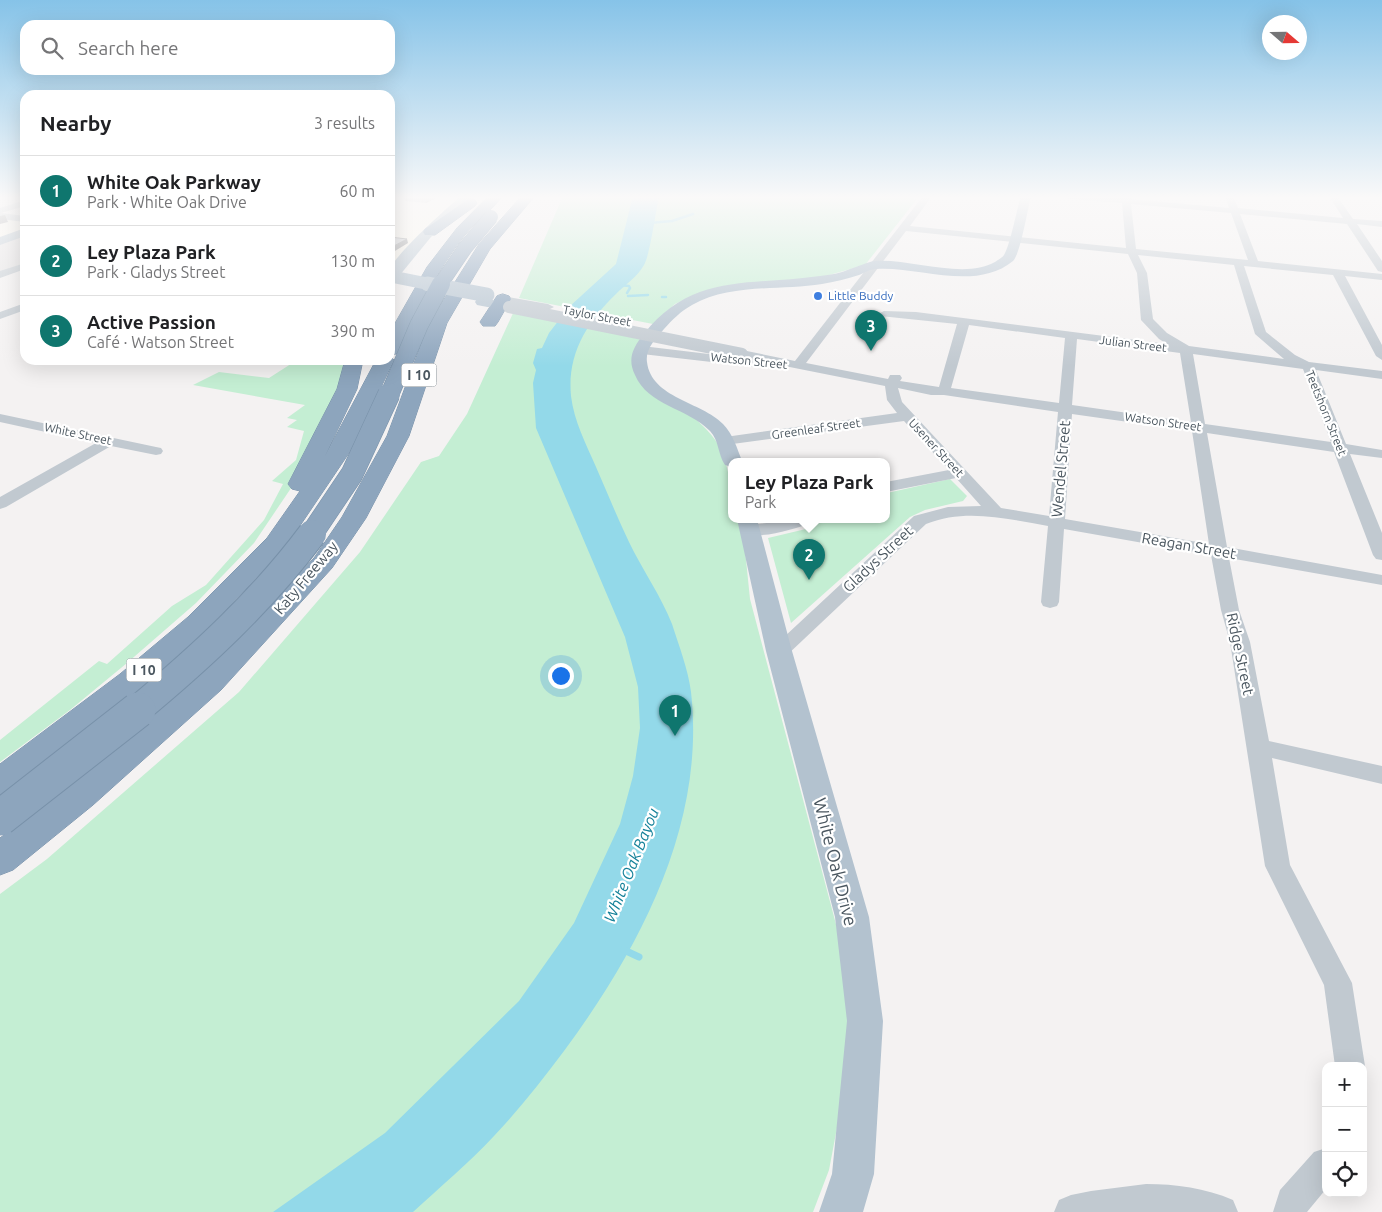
<!DOCTYPE html>
<html lang="en">
<head>
<meta charset="utf-8">
<style>
	:root { --surface:#fff; --page:#f6f6f6; --text:#202124; --muted:#757577; --line:#e0e0e0; --accent:#0f766e }
	body { margin:0; font-family:Ubuntu,sans-serif; background:var(--page); color:var(--text) }
	.controls { position:absolute; right:15px; bottom:15px; display:grid; overflow:hidden; border-radius:10px; box-shadow:0 5px 20px #0002 }
	.controls button { width:45px; height:45px; display:grid; place-items:center; padding:0; border:0; border-bottom:1px solid var(--line); background:var(--surface); color:var(--text); font:25px sans-serif }
	.compass { position:absolute; left:1262px; top:15px; width:45px; height:45px; border-radius:50%; background:var(--surface); box-shadow:0 5px 20px #0002; rotate:110deg }
	.you { position:absolute; left:560px; top:675px; width:18px; height:18px; margin:-12px; border:4px solid #fff; border-radius:50%; background:#1a73e8; box-shadow:0 0 0 8px #1a73e833 }
	.badge { display:grid; place-items:center; width:32px; height:32px; border-radius:50%; background:var(--accent); color:#fff; font-size:16px; font-weight:700 }
	.pin { position:absolute; translate:-50% -41px; filter:drop-shadow(0 1px 2px #0008) }
	.pin::after { content:''; position:absolute; top:26px; width:18px; height:15px; background:inherit; clip-path:polygon(0 0,100% 0,50% 100%) }
	.popup { position:absolute; left:728px; top:458px; width:162px; height:65px; box-sizing:border-box; display:grid; place-content:center; border-radius:10px; background:var(--surface); filter:drop-shadow(0 1px 4px #0005); font-size:16px; white-space:nowrap; color:var(--muted) }
	.popup b { font-size:19px; color:var(--text) }
	.popup::after { content:''; position:absolute; left:50%; top:100%; margin-left:-10px; border:10px solid transparent; border-top-color:var(--surface) }
	.list { margin:0; padding:0; list-style:none }
	h2 { display:flex; justify-content:space-between; align-items:center; height:65px; margin:0; padding:0 20px; font-size:21px }
	h2 small { font-size:16px; font-weight:400; color:var(--muted) }
	.list li { display:grid; grid-template-columns:32px 1fr auto; gap:15px; align-items:center; box-sizing:border-box; height:70px; padding:0 20px; border-top:1px solid var(--line) }
	.list b { display:block; font-size:19px; white-space:nowrap }
	.list p { margin:0; font-size:16px; white-space:nowrap; color:var(--muted) }
	.list em { font-size:16px; font-style:normal; color:var(--muted) }
	.icon { flex:none; width:28px; height:28px; fill:none; stroke:currentColor; stroke-width:2; stroke-linecap:round; stroke-linejoin:round }
	.map { position:relative; flex:none; width:1382px; height:1212px; overflow:hidden }
	.search { position:absolute; background:var(--surface); box-shadow:0 5px 20px #0002; left:20px; top:20px; width:375px; height:55px; display:flex; align-items:center; gap:12px; box-sizing:border-box; padding:0 18px; border-radius:15px; color:var(--muted); font-size:19px }
	.panel { position:absolute; background:var(--surface); box-shadow:0 5px 20px #0002; left:20px; top:90px; width:375px; height:275px; border-radius:15px }
	.map>svg:first-child { display:block }
	.commercial { fill:#fcf8ee }
	.education { fill:#e5e3e4 }
	.green { fill:#c4eed3 }
	.water { fill:#93d9e9 }
	.lines { fill:none; stroke-linecap:round; stroke-linejoin:round }
	.stream-far1 { stroke:#93d9e9; stroke-width:2.5 }
	.stream { stroke:#93d9e9; stroke-width:7 }
	.highway-casing { stroke:#7891a9; stroke-width:1 }
	.minor { fill:#c1c9d0; fill-rule:evenodd }
	.major { fill:#b3c2cf; fill-rule:evenodd }
	.highway { fill:#8da5bd; fill-rule:evenodd }
	.highway-bridge-far4-casing { stroke:#7891a9; stroke-width:15; stroke-linecap:butt }
	.highway-bridge-far3-casing { stroke:#7891a9; stroke-width:19; stroke-linecap:butt }
	.highway-bridge-far2-casing { stroke:#7891a9; stroke-width:23; stroke-linecap:butt }
	.highway-bridge-far1-casing { stroke:#7891a9; stroke-width:30; stroke-linecap:butt }
	.highway-bridge-casing { stroke:#7891a9; stroke-width:37; stroke-linecap:butt }
	.minor-bridge { stroke:#c1c9d0; stroke-width:12 }
	.major-bridge-far1 { stroke:#b3c2cf; stroke-width:12 }
	.major-bridge { stroke:#b3c2cf; stroke-width:15 }
	.highway-bridge-far4 { stroke:#8da5bd; stroke-width:14 }
	.highway-bridge-far3 { stroke:#8da5bd; stroke-width:18 }
	.highway-bridge-far2 { stroke:#8da5bd; stroke-width:22 }
	.highway-bridge-far1 { stroke:#8da5bd; stroke-width:28 }
	.highway-bridge { stroke:#8da5bd; stroke-width:35 }
	.wall { fill:#afb2b6 }
	.shaded-wall { fill:#8f9194 }
	.building { fill:#cccfd4; stroke:#8f9194 }
	.shop-dot { fill:#3f7fe0; stroke:#fff; stroke-width:2 }
	.labels { text-anchor:middle; stroke-width:4.5; stroke-linejoin:round; paint-order:stroke }
	.far-shop-label { font-size:12px; fill:#366cbe; stroke:#fff; text-anchor:start }
	.far-street-label { font-size:12px; fill:#4a565f; stroke:#fff }
	.shield { fill:#fff; stroke:#80898f; stroke-width:1 }
	.shield-label { font-size:14px; font-weight:bold; fill:#4a565f }
	.street-label { font-size:15px; fill:#4a565f; stroke:#fff }
	.water-label { font-size:16px; font-style:italic; fill:#148199; stroke:#fff }
	.near-street-label { font-size:18px; fill:#4a565f; stroke:#fff }
</style>
</head>
<body>
<div class="map">
<svg width="1382" height="1212" viewBox="0 0 1382 1212">
	<rect width="100%" height="100%" fill="#f4f2f2"/>
	<!-- commercial -->
	<path class="commercial" d="M390 196H464L390 272Z
		M0 218 25 221V230L0 238Z"/>
	<!-- education -->
	<path class="education" d="M25 233V266L0 275V241Z"/>
	<!-- green -->
	<path class="green" d="M563 196H890L917 199 865 265 822 277 690 297 675 304 653 324 519 298Z
		M514 311 643 337 635 374C659 392 710 423 721 450 731 472 731 495 732 519H738L745 550 750 599 842 947 848 1004V1070L829 1170 813 1212H0V894L47 859 239 692 360 552 421 462 439 456 467 414Z
		M297 360H349L312 457 254 543 196 603 127 663 70 710 0 762V740L99 661 107 664 172 606 206 585 264 520 283 484 272 481 296 460 304 431 287 427 297 420 287 418 305 405 193 385 219 372 269 378Z
		M950 479 967 496 963 501 925 510 910 517 791 623 768 538 806 529 826 519H886L887 493Z"/>
	<!-- water -->
	<path class="water" d="M633 196H659C656 210 650 255 644 265 638 276 625 285 616 294 587 322 567 354 571 396 574 421 586 444 596 467 607 492 617 517 629 542 642 569 661 596 672 624 679 646 688 669 691 692 706 824 640 948 564 1051 542 1080 519 1110 494 1136 469 1163 440 1187 413 1212H273L385 1133 519 1001 574 923 620 824 633 776 640 728 638 687 625 637 536 428 533 383 536 370 533 363 537 349 542 348 549 333 569 307 616 264Z"/>
	<g class="lines">
		<!-- stream-far1 -->
		<path class="stream-far1" d="M649 223 672 221 693 214
			M619 285 629 286 630 288 627 293
			M628 296 648 295
			M662 297H666"/>
		<!-- stream -->
		<path class="stream" d="M624 950 639 957"/>
		<defs>
			<path id="highway" d="M489 196H503C492 210 476 221 465 235 437 270 418 310 399 350L396 354 390 355V332L427 267 457 228Z
				M522 196H535L490 249 447 323 409 436 366 518 332 568 221 690 93 805 13 870 0 875V838L69 785 199 676 252 623 314 558 342 517 387 436 429 323 479 244Z
				M471 199 475 200 477 203 475 206 435 235H425L423 232 425 229 467 200Z
				M503 294 509 296 511 299 498 322 495 326H483L480 322 495 299 497 296Z
				M390 356 394 360 351 450 285 548 208 629 142 688 12 791 0 795V764L120 674 188 617 267 538 300 491 292 489 288 484 337 389 345 360H363L357 389 325 456 376 360H390Z"/>
		</defs>
		<!-- highway casing -->
		<use href="#highway" class="highway-casing"/>
		<!-- minor -->
		<path class="minor" d="M923 196H932L910 226 1126 248 1122 203 1069 199 1065 196 1122 198V196H1130L1131 199 1229 208 1225 196H1233L1238 208 1343 218 1329 196H1337L1353 219 1382 221V227L1357 224 1382 261V272L1378 271 1347 224 1240 214 1258 261 1382 274V280L1345 276 1382 345V360L1376 356 1333 275 1244 266 1266 332 1295 355 1309 362 1382 371V379L1316 370 1346 444 1382 450V458L1350 454 1382 533V560L1376 559 1373 555 1334 452 1207 433 1227 547 1382 575V585L1229 558 1239 610 1250 642 1269 741 1382 766V784L1272 758 1290 865 1352 983 1365 1066 1363 1071V1066H1335L1324 985 1265 866 1230 642 1221 610 1211 555 1064 529 1059 602 1057 606 1050 608 1043 606 1041 602 1048 526C1007 519 966 508 926 524L786 656 779 658 772 656 769 651 914 516 948 507 981 506 956 478 886 492V482L949 470 904 421 725 445 720 444 718 441 720 438 725 437 897 413 887 400 885 386 760 361 759 366 755 367 642 354 636 350 642 346 742 358 736 354 742 350 795 361ZM1131 204 1231 213 1248 260 1136 249ZM906 231 1128 254 1137 273 1141 320 1159 339 1167 344 916 312 884 311 878 314 880 316 957 324 939 387 900 381 902 378 900 375H890L888 379 806 363ZM1138 255 1234 265 1255 334 1284 359 1189 346 1167 333 1153 319 1147 273ZM969 325 1065 338 1059 403 951 388ZM1077 339 1180 353 1191 422 1072 405ZM1193 354 1303 369 1331 442 1205 424ZM898 388 931 395H944L1058 412 1049 516 1001 508 902 402ZM1072 414 1192 431 1209 544 1065 519Z
			M25 200V206L1 213 25 216V222L0 219V208Z
			M25 263V269L0 278V271Z
			M503 296 548 304 554 307 548 310 499 301 497 299 499 297Z
			M25 303V310L0 319V312Z
			M0 414 156 447 161 448 163 451 161 454 156 455 111 446 6 507 0 509V497L96 443 0 422Z
			M790 519H816L814 523C793 528 767 539 745 534L743 530 745 526C760 523 775 523 790 519Z
			M1326 1148V1189L1307 1212H1273L1280 1190 1314 1152Z
			M1146 1184C1176 1184 1205 1188 1233 1200L1238 1212H1054L1059 1200 1071 1195 1091 1191Z"/>
		<!-- major -->
		<path class="major" d="M461 196H473L431 237 395 281 390 282C390 278 389 274 390 270 393 256 448 207 461 196Z
			M1021 196H1031C1028 208 1020 255 1013 261 975 292 919 266 876 269 870 269 864 273 859 275 847 279 834 282 822 284 780 291 731 283 692 305 681 311 672 320 664 329 656 338 645 349 647 362 651 398 702 402 723 424 733 434 737 448 742 461H732V467L725 465C718 455 719 440 710 431 688 408 648 406 635 375 627 359 633 347 644 334 692 272 752 286 820 276 830 275 841 273 850 269 858 267 866 262 875 261 909 258 964 280 995 262 998 260 1003 257 1004 255 1010 246 1017 208 1021 196Z
			M25 228V236L0 245V237Z
			M482 298 503 302 505 305 503 308 498 309 477 305 475 302 477 299Z
			M737 519H757L792 651 869 917 883 1021 874 1174 863 1212H819L832 1174 847 1021 835 917 766 651Z"/>
		<!-- highway -->
		<use href="#highway" class="highway"/>
		<defs>
			<path id="highway-bridge-far4" d="M440 285 465 248 491 217"/>
			<path id="highway-bridge-far3" d="M389 396 419 325 441 284"/>
			<path id="highway-bridge-far2" d="M311 535 352 474 389 394"/>
			<path id="highway-bridge-far1" d="M136 711C200 658 262 601 312 534"/>
			<path id="highway-bridge" d="M0 818 138 710"/>
		</defs>
		<!-- highway-bridge-far4 casing -->
		<use href="#highway-bridge-far4" class="highway-bridge-far4-casing"/>
		<!-- highway-bridge-far3 casing -->
		<use href="#highway-bridge-far3" class="highway-bridge-far3-casing"/>
		<!-- highway-bridge-far2 casing -->
		<use href="#highway-bridge-far2" class="highway-bridge-far2-casing"/>
		<!-- highway-bridge-far1 casing -->
		<use href="#highway-bridge-far1" class="highway-bridge-far1-casing"/>
		<!-- highway-bridge casing -->
		<use href="#highway-bridge" class="highway-bridge-casing"/>
		<!-- minor-bridge -->
		<path class="minor-bridge" d="M509 307 742 354"/>
		<!-- major-bridge-far1 -->
		<path class="major-bridge-far1" d="M394 277 434 285"/>
		<!-- major-bridge -->
		<path class="major-bridge" d="M428 284 487 295"/>
		<!-- highway-bridge-far4 -->
		<use href="#highway-bridge-far4" class="highway-bridge-far4"/>
		<!-- highway-bridge-far3 -->
		<use href="#highway-bridge-far3" class="highway-bridge-far3"/>
		<!-- highway-bridge-far2 -->
		<use href="#highway-bridge-far2" class="highway-bridge-far2"/>
		<!-- highway-bridge-far1 -->
		<use href="#highway-bridge-far1" class="highway-bridge-far1"/>
		<!-- highway-bridge -->
		<use href="#highway-bridge" class="highway-bridge"/>
	</g>
	<!-- wall -->
	<path class="wall" d="M404 196H440L426 203 405 201Z"/>
	<!-- shaded-wall -->
	<path class="shaded-wall" d="M425 196H440L426 203Z
		M5 215 8 222 0 224V216Z
		M407 239 408 243 390 254V248Z"/>
	<!-- building -->
	<path class="building" d="M390 237 407 239 390 248Z"/>
	<!-- sky -->
	<linearGradient id="sky" x2="0" y2="1"><stop stop-color="#86c3e8"/><stop offset="0.54" stop-color="#faf9f9"/><stop offset="1" stop-color="#faf9f9" stop-opacity="0"/></linearGradient>
	<rect width="1382" height="366" fill="url(#sky)"/>
	<!-- markers -->
	<circle class="shop-dot" cx="818" cy="296" r="5"/>
	<g class="labels">
		<!-- far-shop labels -->
		<g class="far-shop-label">
			<text x="828" y="300">Little Buddy</text>
		</g>
		<!-- far-street labels -->
		<g class="far-street-label">
			<text transform="translate(597 316) rotate(11)" y="4">Taylor Street</text>
			<text transform="translate(1133 344) rotate(7)" y="4">Julian Street</text>
			<text transform="translate(749 361) rotate(6)" y="4">Watson Street</text>
			<text transform="translate(1326 413) rotate(68)" y="4">Teetshorn Street</text>
			<text transform="translate(1163 422) rotate(8)" y="4">Watson Street</text>
			<text transform="translate(816 429) rotate(-8)" y="4">Greenleaf Street</text>
			<text transform="translate(78 434) rotate(12)" y="4">White Street</text>
			<text transform="translate(936 448) rotate(47)" y="4">Usener Street</text>
		</g>
		<!-- shield labels -->
		<g class="shield">
			<rect x="401.5" y="363.5" width="35" height="23" rx="4"/>
			<rect x="126.5" y="658.5" width="35" height="23" rx="4"/>
		</g>
		<g class="shield-label">
			<text x="419" y="380">I 10</text>
			<text x="144" y="675">I 10</text>
		</g>
		<!-- street labels -->
		<g class="street-label">
			<text transform="translate(1061 469) rotate(-85)" y="5">Wendel Street</text>
			<text transform="translate(1189 546) rotate(10)" y="5">Reagan Street</text>
			<text transform="translate(878 559) rotate(-43)" y="5">Gladys Street</text>
			<text transform="translate(306 578) rotate(-50)" y="5">Katy Freeway</text>
			<text transform="translate(1240 654) rotate(78)" y="5">Ridge Street</text>
		</g>
		<!-- water labels -->
		<g class="water-label">
			<text transform="translate(631 865) rotate(-68)" y="6">White Oak Bayou</text>
		</g>
		<!-- near-street labels -->
		<g class="near-street-label">
			<text transform="translate(835 862) rotate(76)" y="6">White Oak Drive</text>
		</g>
	</g>
</svg>
<div class="controls">
<button>+</button>
<button>−</button>
<button><svg class="icon" aria-label="locate" viewBox="0 0 24 24"><circle cx="12" cy="12" r="6"/><path d="M12 2v4M12 18v4M2 12h4M18 12h4"/></svg></button>
</div>
<svg class="compass" viewBox="-18 -18 36 36"><path d="M0-13l5 13h-10z" fill="#e53935"/><path d="M0 13l5-13h-10z" fill="#757577"/></svg>
<div class="you"></div>
<div class="pin badge" style="left:675px;top:736px">1</div>
<div class="pin badge" style="left:809px;top:580px">2</div>
<div class="popup"><b>Ley Plaza Park</b>Park</div>
<div class="pin badge" style="left:871px;top:351px">3</div>
<div class="search"><svg class="icon" aria-label="search" viewBox="0 0 24 24"><circle cx="10" cy="10" r="6"/><path d="M15 15l6 6"/></svg>Search here</div>
<section class="panel">
<h2>Nearby<small>3 results</small></h2>
<ul class="list">
<li><span class="badge">1</span><div><b>White Oak Parkway</b><p>Park · White Oak Drive</p></div><em>60 m</em></li>
<li><span class="badge">2</span><div><b>Ley Plaza Park</b><p>Park · Gladys Street</p></div><em>130 m</em></li>
<li><span class="badge">3</span><div><b>Active Passion</b><p>Café · Watson Street</p></div><em>390 m</em></li>
</ul>
</section>
</div>
</body>
</html>
